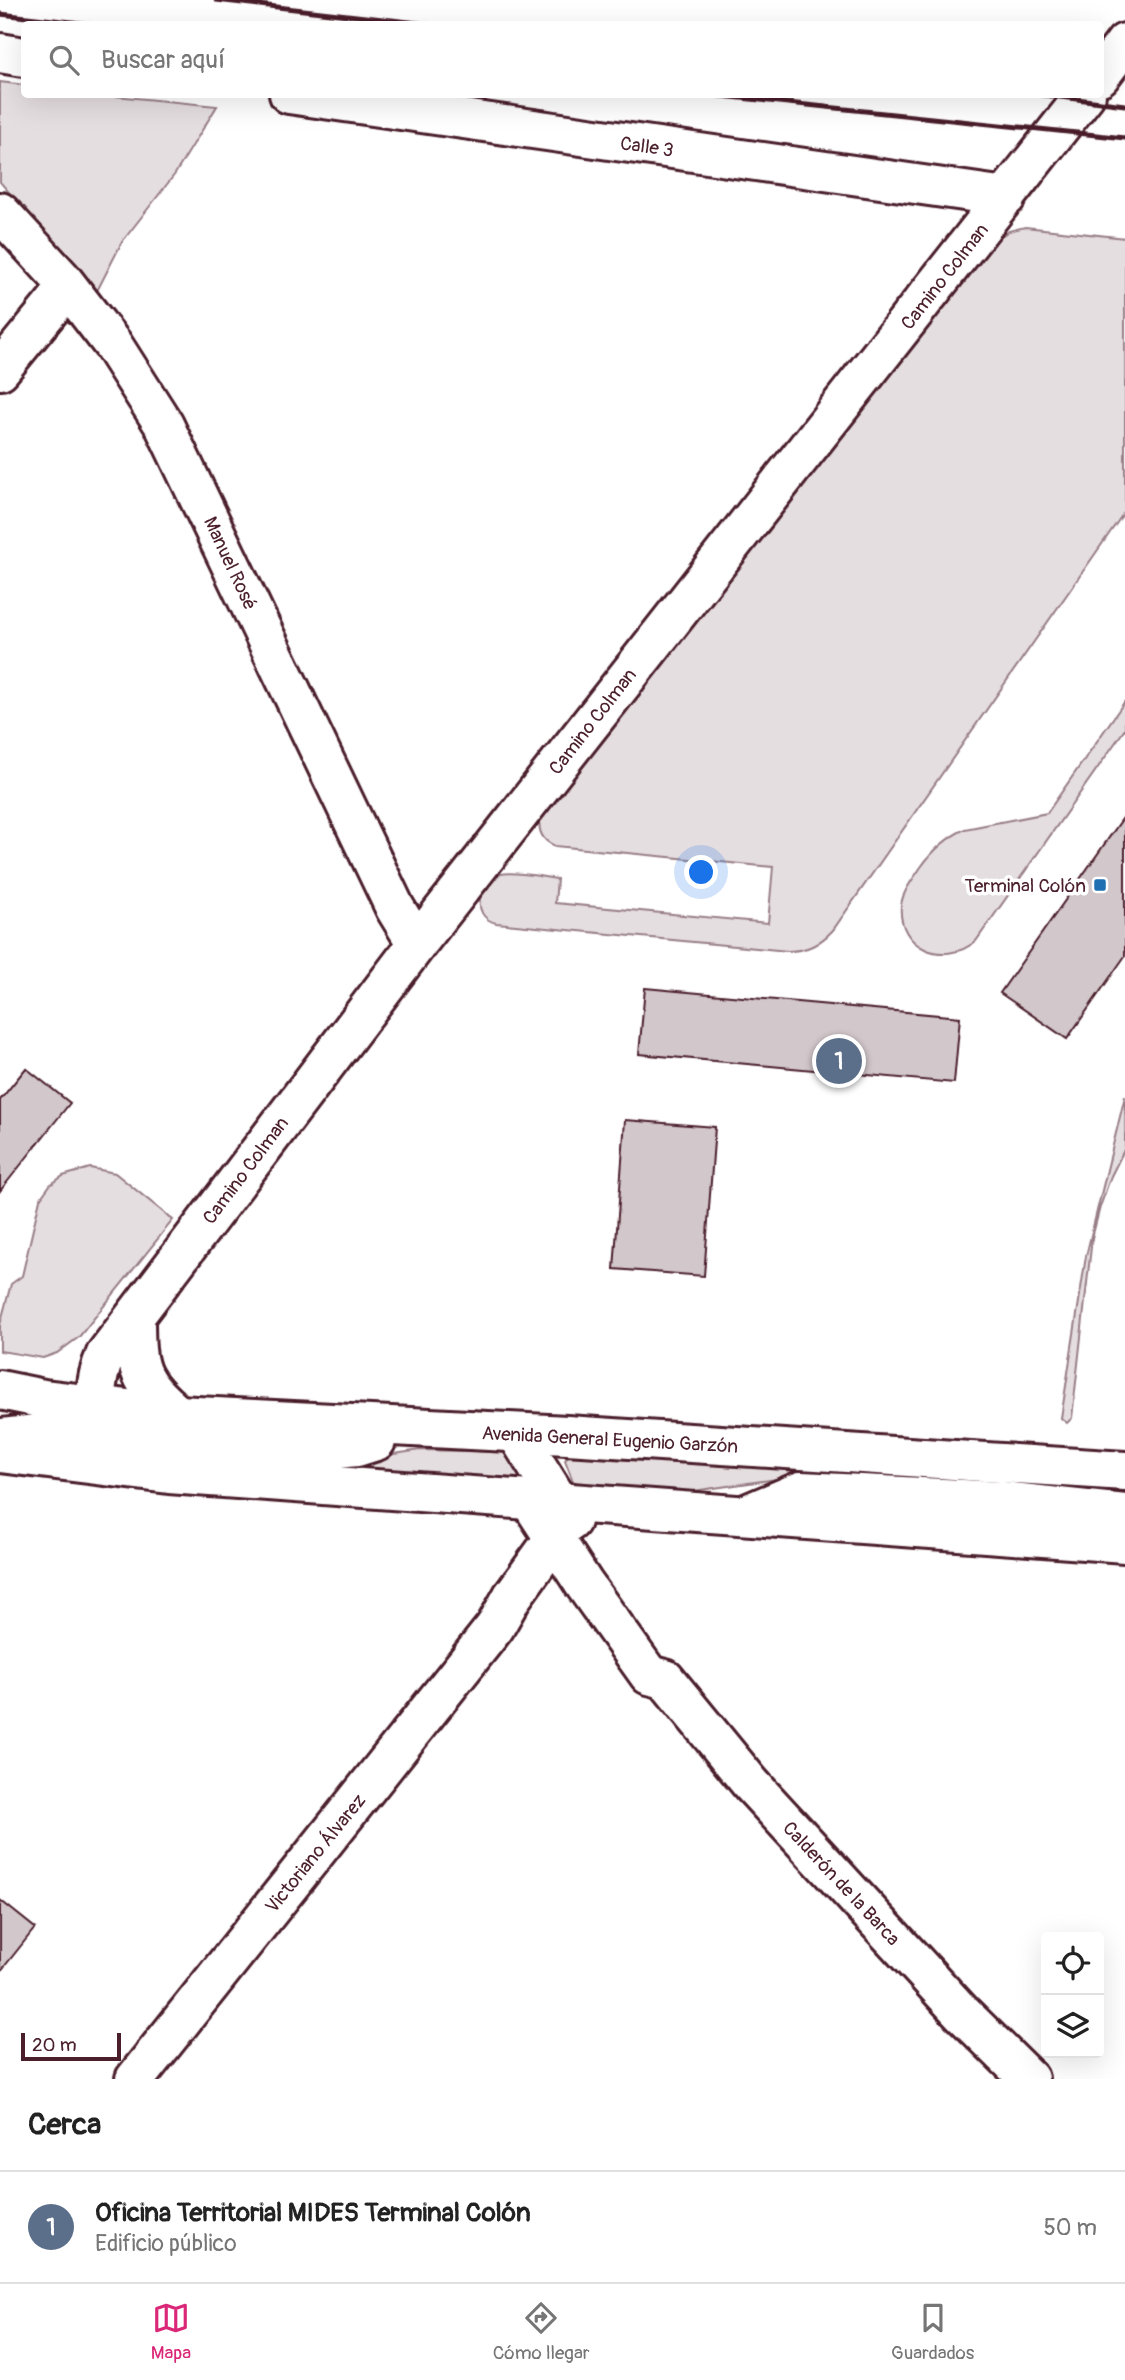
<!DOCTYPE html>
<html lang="es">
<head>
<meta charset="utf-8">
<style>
	:root { --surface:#fff; --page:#f2f2f2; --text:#222; --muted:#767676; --line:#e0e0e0; --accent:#db2777 }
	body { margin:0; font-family:Pangolin,sans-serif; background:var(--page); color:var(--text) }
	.controls { position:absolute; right:21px; bottom:21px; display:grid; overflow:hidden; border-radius:7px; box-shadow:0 7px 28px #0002 }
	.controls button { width:63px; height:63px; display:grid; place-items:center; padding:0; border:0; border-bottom:2px solid var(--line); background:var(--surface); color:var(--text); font:35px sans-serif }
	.scale { position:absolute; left:21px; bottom:18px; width:100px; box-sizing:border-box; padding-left:7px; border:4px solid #4a1f2b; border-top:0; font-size:19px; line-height:24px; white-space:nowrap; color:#4a1f2b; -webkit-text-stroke:5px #fff; paint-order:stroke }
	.you { position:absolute; left:702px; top:873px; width:24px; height:24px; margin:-18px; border:5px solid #fff; border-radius:50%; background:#1a73e8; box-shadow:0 0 0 10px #1a73e833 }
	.badge { display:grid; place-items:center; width:46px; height:46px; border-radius:50%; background:var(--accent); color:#fff; font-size:23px; font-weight:700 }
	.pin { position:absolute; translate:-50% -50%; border:4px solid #fff; box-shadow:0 2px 7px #0006 }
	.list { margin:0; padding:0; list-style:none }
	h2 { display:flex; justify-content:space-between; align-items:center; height:91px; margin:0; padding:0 28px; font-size:30px }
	h2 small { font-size:23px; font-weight:400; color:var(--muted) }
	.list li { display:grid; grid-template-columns:46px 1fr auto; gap:21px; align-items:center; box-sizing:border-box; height:112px; padding:0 28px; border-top:2px solid var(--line) }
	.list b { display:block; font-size:26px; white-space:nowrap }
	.list p { margin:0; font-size:23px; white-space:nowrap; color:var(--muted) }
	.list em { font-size:23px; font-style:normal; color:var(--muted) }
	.icon { flex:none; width:38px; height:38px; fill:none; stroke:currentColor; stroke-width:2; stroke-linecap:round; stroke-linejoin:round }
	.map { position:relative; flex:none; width:1125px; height:2079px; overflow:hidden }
	.search { position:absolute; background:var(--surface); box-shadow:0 7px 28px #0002; left:21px; right:21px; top:21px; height:77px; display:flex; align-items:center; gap:18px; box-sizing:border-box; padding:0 24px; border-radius:7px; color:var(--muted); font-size:26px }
	.sheet { height:203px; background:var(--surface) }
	nav { display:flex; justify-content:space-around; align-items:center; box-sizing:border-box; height:98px; border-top:2px solid var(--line); background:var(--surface); font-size:19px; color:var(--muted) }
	nav a { display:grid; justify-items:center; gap:4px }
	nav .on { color:var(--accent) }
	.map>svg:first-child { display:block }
	.green { fill:#e5dee0; stroke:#987e86; stroke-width:2 }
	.building { fill:#d2c7cb; stroke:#4a1f2b; stroke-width:2 }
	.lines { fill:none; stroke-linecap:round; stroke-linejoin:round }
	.minor-casing { stroke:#4a1f2b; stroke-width:44 }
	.major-casing { stroke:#4a1f2b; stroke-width:44 }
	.minor { stroke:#fff; stroke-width:38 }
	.major { stroke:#fff; stroke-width:38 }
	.rail { stroke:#4a1f2b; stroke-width:5 }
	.poi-dot { fill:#1f6fb2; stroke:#fff; stroke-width:2.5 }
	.labels { text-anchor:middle; stroke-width:7; stroke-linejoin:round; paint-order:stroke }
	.street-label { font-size:19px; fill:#4a1f2b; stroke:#fff }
	.poi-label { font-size:19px; fill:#4a1f2b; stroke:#fff; text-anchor:end }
</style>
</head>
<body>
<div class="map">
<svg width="1125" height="2079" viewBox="0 0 1125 2079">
	<rect width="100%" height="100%" fill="#fff"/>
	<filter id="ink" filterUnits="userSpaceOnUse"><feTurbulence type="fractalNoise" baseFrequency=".0143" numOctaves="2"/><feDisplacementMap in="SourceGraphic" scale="14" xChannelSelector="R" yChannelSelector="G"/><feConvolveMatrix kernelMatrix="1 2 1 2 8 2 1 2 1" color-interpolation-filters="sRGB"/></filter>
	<g filter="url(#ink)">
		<!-- green -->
		<path class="green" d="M0 82 24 85V94L105 95 217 106 175 174 122 242 96 293 0 182Z
			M1025 227 1125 238V511L833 930C820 944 807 951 788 951L496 923C469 916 479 881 501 874 515 871 543 877 557 879L555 903 768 923 773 867 555 846C541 840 537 829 541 815L995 240 1009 231Z
			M1125 701V729L976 941C945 967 897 949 901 905 903 891 913 879 921 867 933 850 946 838 965 829L1047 813Z
			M1125 1096V1148L1111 1176 1100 1207 1092 1238 1072 1418 1067 1423 1061 1418 1086 1256Z
			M90 1168 115 1173 173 1220 79 1337 57 1353 43 1358 0 1351V1325L11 1284 22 1276 40 1199 50 1185 63 1176Z
			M420 1450 504 1452 511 1455 524 1479 171 1457 356 1460Z
			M568 1456 1023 1474 1027 1483 1024 1485 852 1472 811 1474 693 1491H664L577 1483 573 1481 565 1460Z"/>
		<!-- building -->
		<path class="building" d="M1125 815V956L1067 1039 1000 993Z
			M645 988 960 1017 954 1083 639 1054Z
			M26 1068 70 1103 0 1191V1100Z
			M625 1120 715 1127 704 1276 614 1269Z
			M0 1900 35 1928 0 1972Z"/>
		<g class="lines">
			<defs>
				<path id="minor" d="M0 53 24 57
					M1100 76 1125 43
					M289 94 1006 197
					M0 212 62 279 113 345 164 425 395 908 417 944
					M0 370 68 287
					M135 1316C135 1368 137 1381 178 1415
					M517 1434 571 1521
					M102 1436C94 1405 93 1383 106 1354L417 944 1086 94
					M530 1501 584 1584 649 1675 665 1679 751 1784 961 2012 1029 2079
					M744 1515 801 1491 1002 1501 1125 1514
					M135 2079 495 1627 512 1597 554 1539"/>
				<path id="major" d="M0 1390 44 1399 178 1415 567 1435 1125 1471
					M1 1438 52 1432 312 1451 357 1447 376 1441
					M0 1453 169 1474 1125 1543"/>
			</defs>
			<!-- minor casing -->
			<use href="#minor" class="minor-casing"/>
			<!-- major casing -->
			<use href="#major" class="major-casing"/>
			<!-- minor -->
			<use href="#minor" class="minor"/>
			<!-- major -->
			<use href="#major" class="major"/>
			<!-- rail -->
			<path class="rail" d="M216 0 427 24
				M0 14 90 24
				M702 94 1125 138
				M1036 94 1125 105"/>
		</g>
	</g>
	<!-- markers -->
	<rect class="poi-dot" x="1093" y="878" width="14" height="14" rx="3.5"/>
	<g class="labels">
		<!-- street labels -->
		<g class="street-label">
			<text transform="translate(647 146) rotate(8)" y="7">Calle 3</text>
			<text transform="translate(944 276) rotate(-52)" y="7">Camino Colman</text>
			<text transform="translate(231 563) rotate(65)" y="7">Manuel Rosé</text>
			<text transform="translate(592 721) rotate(-52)" y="7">Camino Colman</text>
			<text transform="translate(245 1170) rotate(-53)" y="7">Camino Colman</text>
			<text transform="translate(610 1439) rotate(3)" y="7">Avenida General Eugenio Garzón</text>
			<text transform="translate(315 1853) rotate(-51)" y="7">Victoriano Álvarez</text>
			<text transform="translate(842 1883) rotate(47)" y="7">Calderón de la Barca</text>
		</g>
		<!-- poi labels -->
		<g class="poi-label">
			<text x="1086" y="892">Terminal Colón</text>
		</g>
	</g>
</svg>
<div class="controls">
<button><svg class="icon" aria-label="locate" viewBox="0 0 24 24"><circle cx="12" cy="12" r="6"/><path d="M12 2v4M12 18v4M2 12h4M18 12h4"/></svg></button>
<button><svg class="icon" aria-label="layers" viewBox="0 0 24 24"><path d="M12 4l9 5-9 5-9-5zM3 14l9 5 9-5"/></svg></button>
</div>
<div class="scale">20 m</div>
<div class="you"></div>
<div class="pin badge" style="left:839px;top:1061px;background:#5c6f8a">1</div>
<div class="search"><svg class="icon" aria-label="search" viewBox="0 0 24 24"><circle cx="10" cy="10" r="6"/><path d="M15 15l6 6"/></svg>Buscar aquí</div>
</div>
<section class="sheet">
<h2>Cerca<small></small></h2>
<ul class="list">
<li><span class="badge" style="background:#5c6f8a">1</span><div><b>Oficina Territorial MIDES Terminal Colón</b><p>Edificio público</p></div><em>50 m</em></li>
</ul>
</section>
<nav>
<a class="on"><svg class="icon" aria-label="map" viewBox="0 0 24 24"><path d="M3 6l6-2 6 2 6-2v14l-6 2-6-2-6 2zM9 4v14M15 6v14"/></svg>Mapa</a>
<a><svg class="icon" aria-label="directions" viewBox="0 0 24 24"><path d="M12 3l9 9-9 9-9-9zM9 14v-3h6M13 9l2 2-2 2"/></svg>Cómo llegar</a>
<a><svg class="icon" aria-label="saved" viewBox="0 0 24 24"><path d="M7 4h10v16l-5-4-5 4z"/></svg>Guardados</a>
</nav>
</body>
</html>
